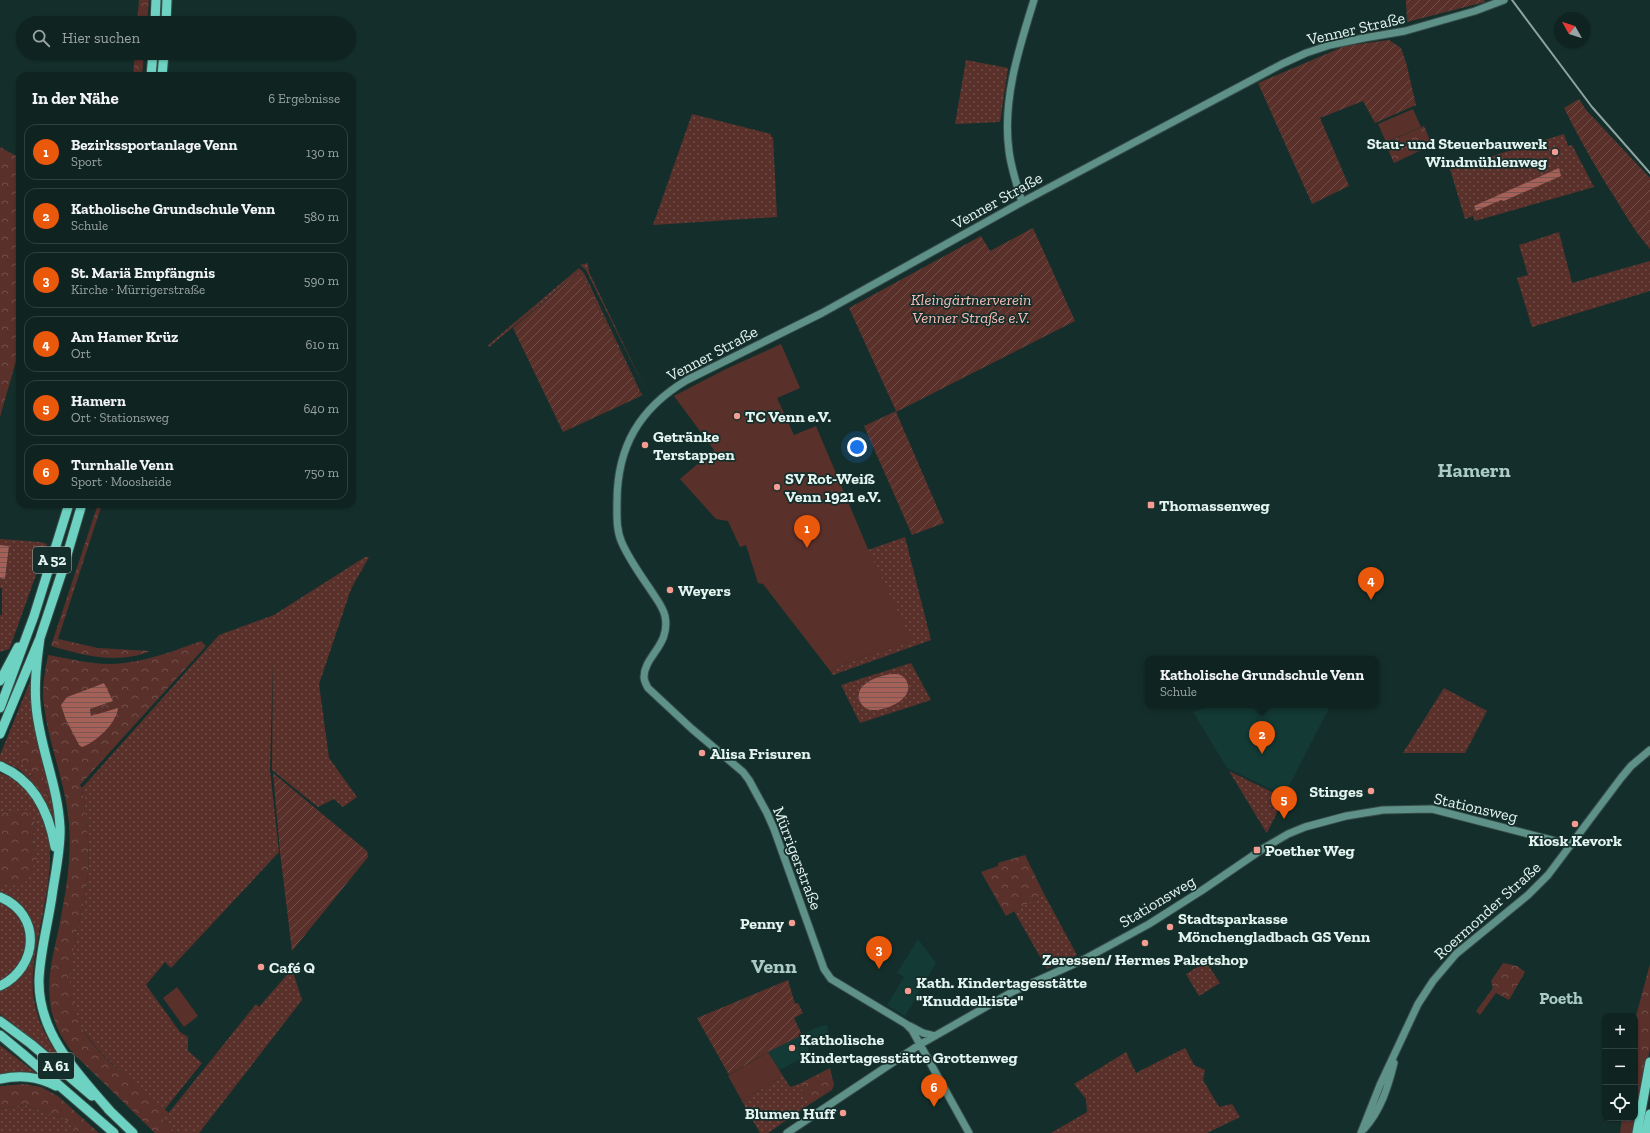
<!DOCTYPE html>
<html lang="de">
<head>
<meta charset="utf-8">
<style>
	:root { --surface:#0f2320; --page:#182b29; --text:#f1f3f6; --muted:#9ba4a5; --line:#2f403e; --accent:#ea580c }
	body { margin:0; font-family:"Zilla Slab",serif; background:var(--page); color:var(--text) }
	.controls { position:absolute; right:12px; bottom:12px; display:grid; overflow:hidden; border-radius:8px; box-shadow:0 1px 3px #0004 }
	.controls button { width:36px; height:36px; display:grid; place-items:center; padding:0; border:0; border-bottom:1px solid var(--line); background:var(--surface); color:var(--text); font:20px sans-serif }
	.compass { position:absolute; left:1554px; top:12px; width:36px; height:36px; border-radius:50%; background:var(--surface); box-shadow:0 1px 3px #0004; rotate:309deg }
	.you { position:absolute; left:857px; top:447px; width:14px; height:14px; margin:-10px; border:3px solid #fff; border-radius:50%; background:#1a73e8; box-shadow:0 0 0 6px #1a73e833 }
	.badge { display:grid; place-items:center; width:26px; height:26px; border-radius:50%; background:var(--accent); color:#fff; font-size:13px; font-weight:700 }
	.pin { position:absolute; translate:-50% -33px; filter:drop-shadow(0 1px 2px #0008) }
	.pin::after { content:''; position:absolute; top:21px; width:14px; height:12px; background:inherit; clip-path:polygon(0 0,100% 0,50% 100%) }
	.popup { position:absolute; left:1145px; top:656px; width:234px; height:52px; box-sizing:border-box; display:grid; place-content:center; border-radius:8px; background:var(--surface); filter:drop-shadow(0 1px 3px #0005); font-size:13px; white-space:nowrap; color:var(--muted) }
	.popup b { font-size:15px; color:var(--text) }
	.popup::after { content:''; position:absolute; left:50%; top:100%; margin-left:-8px; border:8px solid transparent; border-top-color:var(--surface) }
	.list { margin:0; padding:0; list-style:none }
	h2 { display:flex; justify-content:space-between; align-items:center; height:52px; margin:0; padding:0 16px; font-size:17px }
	h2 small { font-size:13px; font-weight:400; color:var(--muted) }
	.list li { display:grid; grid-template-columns:26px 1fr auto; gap:12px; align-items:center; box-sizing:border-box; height:56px; margin:0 8px 8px; padding:0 8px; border:1px solid var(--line); border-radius:12px }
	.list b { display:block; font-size:15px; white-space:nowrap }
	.list p { margin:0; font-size:13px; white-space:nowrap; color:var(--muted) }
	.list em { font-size:13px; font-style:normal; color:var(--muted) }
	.icon { flex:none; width:22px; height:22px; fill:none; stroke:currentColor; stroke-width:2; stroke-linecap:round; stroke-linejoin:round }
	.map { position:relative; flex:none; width:1650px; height:1133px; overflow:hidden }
	.search { position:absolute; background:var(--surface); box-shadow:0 1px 3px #0004; left:16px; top:16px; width:340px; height:44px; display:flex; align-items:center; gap:10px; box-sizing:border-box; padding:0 14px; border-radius:22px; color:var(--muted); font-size:15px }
	.panel { position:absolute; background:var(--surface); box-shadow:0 1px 3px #0004; left:16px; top:72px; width:340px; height:436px; border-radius:12px }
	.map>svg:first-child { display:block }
	.built { fill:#133a34 }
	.grass { fill:url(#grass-dots); fill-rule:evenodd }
	.forest { fill:url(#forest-crowns); fill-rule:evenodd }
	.garden { fill:url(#garden-furrows) }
	.pitch { fill:#5a302b }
	.water { fill:url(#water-rules) }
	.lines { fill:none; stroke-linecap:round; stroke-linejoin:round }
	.secondary-casing { stroke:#374c48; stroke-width:9 }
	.highway-casing { stroke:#374c48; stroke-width:11 }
	.secondary { stroke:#5e9188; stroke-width:7 }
	.highway { stroke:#6dd2c1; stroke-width:9 }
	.rail { stroke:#8fa4a0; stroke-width:2 }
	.poi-dot { fill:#f59c92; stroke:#142f2b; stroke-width:1.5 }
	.labels { text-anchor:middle; stroke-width:3.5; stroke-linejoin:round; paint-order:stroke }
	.shield { fill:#142f2b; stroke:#a6b9b5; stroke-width:1 }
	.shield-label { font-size:15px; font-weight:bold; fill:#e4f4f0 }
	.street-label { font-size:16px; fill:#e4f4f0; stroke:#142f2b }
	.poi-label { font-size:16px; font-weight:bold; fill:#e4f4f0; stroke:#142f2b; text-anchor:start }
	.park-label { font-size:16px; font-style:italic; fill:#f9bbb4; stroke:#142f2b }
	.neighbourhood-label { font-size:17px; font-weight:bold; fill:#abcbc4; stroke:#142f2b }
	.district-label { font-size:20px; font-weight:bold; fill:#abcbc4; stroke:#142f2b }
</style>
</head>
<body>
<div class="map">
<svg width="1650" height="1133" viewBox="0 0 1650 1133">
	<defs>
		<pattern id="grass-dots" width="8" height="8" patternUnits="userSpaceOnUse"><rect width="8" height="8" fill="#5a302b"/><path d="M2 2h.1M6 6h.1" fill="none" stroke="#724f4a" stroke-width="1.8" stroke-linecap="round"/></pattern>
		<pattern id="forest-crowns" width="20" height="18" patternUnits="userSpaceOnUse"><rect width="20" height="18" fill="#5a302b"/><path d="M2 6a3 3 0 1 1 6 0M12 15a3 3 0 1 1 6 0" fill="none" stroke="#724f4a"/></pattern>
		<pattern id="garden-furrows" width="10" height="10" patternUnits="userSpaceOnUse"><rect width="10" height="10" fill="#5a302b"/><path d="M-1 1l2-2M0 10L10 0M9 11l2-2" fill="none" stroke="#724f4a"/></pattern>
		<pattern id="water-rules" width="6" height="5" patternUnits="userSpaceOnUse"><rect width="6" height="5" fill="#a56058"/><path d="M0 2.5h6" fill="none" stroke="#795651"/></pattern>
	</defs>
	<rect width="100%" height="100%" fill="#142f2b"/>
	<!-- built -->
	<path class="built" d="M1214 705H1328L1330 706 1284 796 1227 768 1193 712Z
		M918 939 936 963 905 1016 887 1005 904 977 897 973Z
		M827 1025 829 1036 818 1038 808 1044V1055L780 1070 768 1052 818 1027Z"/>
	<!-- grass -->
	<path class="grass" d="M966 60 1008 68 1000 122 955 124Z
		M692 114 771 134V137H773L777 217 653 225Z
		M1564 134 1568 146 1572 145 1594 187 1475 221 1473 216 1465 219 1450 169ZM1560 176 1504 201 1501 199 1476 211 1474 206Z
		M1559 232 1572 283 1650 261V291L1532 327 1517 278 1528 275 1519 245Z
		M588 263 589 272 647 393 586 270 580 265Z
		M579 268 584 273 642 395 641 396 582 275 577 274 489 347 488 345Z
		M905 537 931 640 833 675 831 672 835 667 911 641 868 550Z
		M0 539 40 542 47 544 12 642 9 649 0 652V615H2V588H0V578L5 579 9 546 0 545Z
		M365 557H369L351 589 319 684 329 758 357 797 343 807 334 799 318 807 272 770 273 659 270 770 279 852 171 968 165 962 146 985 180 1032 188 1037V1051L202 1063 165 1109C137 1086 107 1064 86 1034 50 983 85 927 88 872 90 844 86 816 82 788L219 635 274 615Z
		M911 663 931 700 860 723 841 685Z
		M31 679V700L33 718 54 805 57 835C50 815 36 783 20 770 14 766 7 764 0 761V755ZM33 774 43 778 49 801 28 777Z
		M1444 688 1487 711 1465 753H1403Z
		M1229 771 1284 798 1267 833 1266 832Z
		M0 773C10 776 18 783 25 790 79 842 28 930 33 994 35 1008 39 1023 46 1035 51 1046 60 1055 65 1066L0 1014V988L19 974 30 931 0 895V882L8 886 38 858 32 845 35 821 9 811 0 814Z
		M1044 894 1077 955 1047 969 1014 911Z
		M0 902C29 911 33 952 13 972 10 976 4 978 0 981Z
		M1206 962 1220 983 1199 996 1186 974Z
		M292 969 302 1000 199 1133H177L163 1120 256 1004 259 1007Z
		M0 1045 41 1077H0Z
		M1185 1048 1194 1065 1205 1070 1203 1080 1219 1107 1232 1104 1240 1117 1207 1133H1051L1087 1112 1086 1099 1074 1084 1126 1052 1136 1073Z
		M783 1076 790 1087 799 1084 810 1104 768 1133H760L742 1101Z
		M25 1105 65 1119 78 1133H0V1109Z"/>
	<!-- forest -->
	<path class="forest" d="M139 0H149L147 23H137Z
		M135 53H144L142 76H133Z
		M1424 126 1432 145 1394 163 1385 143Z
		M0 147 20 158V347L0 417Z
		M98 504H102L58 639 98 648 150 651C118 665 82 655 51 646Z
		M201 641 206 646 80 785 82 788C86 816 90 845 88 873 84 928 52 980 85 1033 106 1066 141 1086 169 1113L163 1120 177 1133H155L73 1053C61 1038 52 1021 50 1001 47 978 53 955 58 932 65 897 72 861 69 824 66 784 49 746 44 706 41 689 45 672 48 655 72 659 99 667 124 663 151 660 176 650 201 641ZM104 683 113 701 90 709 91 717 118 709 79 745 66 720 67 697Z
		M26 734 38 741 43 778 49 802 28 778 33 774 18 761Z
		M27 810 35 821 32 845 38 858 24 885 8 886 0 882V814L9 811Z
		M1025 855 1044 894 1006 916 981 872 998 866V863Z
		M1503 963 1517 966 1525 972 1509 1000 1496 993 1480 1015 1476 1011 1493 988 1491 981Z
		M1650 964V1048L1635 1133H1620L1622 1118H1635V1020Z
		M830 1068 834 1085 832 1090 810 1104 799 1084Z
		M24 1084 41 1087 58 1096 99 1133H78L65 1119 25 1105 0 1109V1086Z"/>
	<!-- garden -->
	<path class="garden" d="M1406 0H1484L1485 2 1407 22Z
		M1389 40 1401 48 1406 62 1416 105 1375 123 1363 101 1320 118 1349 186 1312 204 1258 83 1345 46Z
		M1579 99 1586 110 1650 178V249C1637 234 1627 218 1617 201 1597 170 1580 140 1564 108Z
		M1033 228 1075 321 896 412 944 523 912 535 864 426 896 411 849 308 981 236 990 251Z
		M577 274 582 275 641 396 563 432 513 328Z
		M273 773 367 851 368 857 292 951 280 852Z
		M788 980 795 1004 798 1003 803 1013 794 1018 802 1035 768 1052 729 1075 697 1018Z"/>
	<!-- pitch -->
	<path class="pitch" d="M1413 109 1421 127 1386 142 1378 124Z
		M781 344 800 388 777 398 794 435 816 426 868 549 912 641 835 667 831 672 763 584 758 583 746 545 740 547 728 521 716 519 680 479 714 450 674 396 726 369Z
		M177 987 198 1016 184 1027 163 998Z
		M768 1052 783 1076 742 1101 728 1076Z"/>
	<!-- water -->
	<path class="water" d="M1559 168 1561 176 1504 201 1501 200 1476 211 1474 206Z
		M0 545 9 546 5 579 0 578Z
		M895 674C901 674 905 677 907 682 915 699 885 711 872 710 859 709 854 693 864 685 872 678 885 674 895 674Z
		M104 683 113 701 90 709 91 716 118 708C117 723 95 743 82 747L79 745 66 720 61 705 67 697Z"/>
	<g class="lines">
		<defs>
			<path id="secondary" d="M1022 202C1017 185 1011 168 1009 151 1002 100 1019 48 1034 0
				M910 1026 923 1033 935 1036
				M1364 1129C1381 1110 1388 1087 1394 1063
				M787 1133 919 1045 1012 992 1081 961 1149 924 1201 891 1264 848 1288 834 1305 827 1346 816 1383 810 1432 809 1571 845
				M969 1133 912 1030 906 1024 831 979 824 969 774 829 767 813 749 780 743 772 692 729 648 688C646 684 644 681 644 677 644 656 671 645 665 616 663 607 657 600 652 592 642 577 630 561 622 543 616 530 617 516 617 502 617 446 640 408 687 380L822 313 1022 202 1282 64 1306 53 1330 45 1364 38 1405 31 1475 11 1504 0
				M1361 1133 1380 1085 1418 1004 1433 981 1456 954 1528 895 1548 875 1621 778 1631 766 1650 750"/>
			<path id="highway" d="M155 23 156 0
				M166 23 167 0
				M151 76 153 53
				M162 76 164 53
				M40 638C37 660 34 683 36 705 39 746 58 785 60 827 61 849 55 874 52 896 48 924 40 952 39 980 38 1034 78 1074 111 1112
				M0 681 18 647
				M0 708 34 616 69 504
				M0 734 40 638 62 572 82 504
				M0 766C34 780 49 812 55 847
				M0 897C42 914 39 967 0 986
				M0 1021 31 1044 92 1096
				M0 1035 23 1054 114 1133
				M0 1079C20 1075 37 1076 56 1086
				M108 1109 133 1133
				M1637 1133 1650 1062
				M1646 1133 1650 1114"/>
		</defs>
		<!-- secondary casing -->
		<use href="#secondary" class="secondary-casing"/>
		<!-- highway casing -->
		<use href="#highway" class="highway-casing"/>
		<!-- secondary -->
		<use href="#secondary" class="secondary"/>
		<!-- highway -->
		<use href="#highway" class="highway"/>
		<!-- rail -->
		<path class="rail" d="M1512 0 1592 107 1650 173"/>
	</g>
	<!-- markers -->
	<g class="poi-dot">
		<circle cx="1555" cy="152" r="4"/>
		<circle cx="737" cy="416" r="4"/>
		<circle cx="645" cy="445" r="4"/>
		<circle cx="777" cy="487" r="4"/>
		<rect x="1147" y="501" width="8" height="8" rx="2"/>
		<circle cx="670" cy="590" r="4"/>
		<circle cx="702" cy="753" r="4"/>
		<circle cx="1371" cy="791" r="4"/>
		<circle cx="1575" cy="824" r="4"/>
		<rect x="1253" y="846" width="8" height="8" rx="2"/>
		<circle cx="792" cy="923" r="4"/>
		<circle cx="1170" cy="927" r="4"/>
		<circle cx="1145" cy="943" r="4"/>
		<circle cx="261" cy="967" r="4"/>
		<circle cx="908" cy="991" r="4"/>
		<circle cx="792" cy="1048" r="4"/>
		<circle cx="843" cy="1113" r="4"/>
	</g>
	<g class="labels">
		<!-- shield labels -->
		<g class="shield">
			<rect x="33" y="547" width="38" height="26" rx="3"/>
			<rect x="38" y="1053" width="36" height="26" rx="3"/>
		</g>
		<g class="shield-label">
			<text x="52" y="565">A 52</text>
			<text x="56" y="1071">A 61</text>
		</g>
		<!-- street labels -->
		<g class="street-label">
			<text transform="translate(1356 28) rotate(-13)" y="6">Venner Straße</text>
			<text transform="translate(997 200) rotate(-29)" y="6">Venner Straße</text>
			<text transform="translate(712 353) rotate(-28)" y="6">Venner Straße</text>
			<text transform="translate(1476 807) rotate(13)" y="6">Stationsweg</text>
			<text transform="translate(798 858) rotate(69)" y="6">Mürrigerstraße</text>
			<text transform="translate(1157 901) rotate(-31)" y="6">Stationsweg</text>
			<text transform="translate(1487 910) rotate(-42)" y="6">Roermonder Straße</text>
		</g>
		<!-- poi labels -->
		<g class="poi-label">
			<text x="1547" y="149" text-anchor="end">Stau- und Steuerbauwerk<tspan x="1547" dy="18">Windmühlenweg</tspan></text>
			<text x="745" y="422">TC Venn e.V.</text>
			<text x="653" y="442">Getränke<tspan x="653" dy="18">Terstappen</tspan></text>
			<text x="785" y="484">SV Rot-Weiß<tspan x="785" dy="18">Venn 1921 e.V.</tspan></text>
			<text x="1159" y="511">Thomassenweg</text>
			<text x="678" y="596">Weyers</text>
			<text x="710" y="759">Alisa Frisuren</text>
			<text x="1363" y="797" text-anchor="end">Stinges</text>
			<text x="1575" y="846" text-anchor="middle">Kiosk Kevork</text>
			<text x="1265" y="856">Poether Weg</text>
			<text x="1178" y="924">Stadtsparkasse<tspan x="1178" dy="18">Mönchengladbach GS Venn</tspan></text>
			<text x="784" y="929" text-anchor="end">Penny</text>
			<text x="1145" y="965" text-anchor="middle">Zeressen/ Hermes Paketshop</text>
			<text x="269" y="973">Café Q</text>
			<text x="916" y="988">Kath. Kindertagesstätte<tspan x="916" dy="18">"Knuddelkiste"</tspan></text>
			<text x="800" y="1045">Katholische<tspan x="800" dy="18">Kindertagesstätte Grottenweg</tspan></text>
			<text x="835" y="1119" text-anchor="end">Blumen Huff</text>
		</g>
		<!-- park labels -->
		<g class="park-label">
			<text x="971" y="305">Kleingärtnerverein<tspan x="971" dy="18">Venner Straße e.V.</tspan></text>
		</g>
		<!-- neighbourhood labels -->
		<g class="neighbourhood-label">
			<text x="1561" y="1004">Poeth</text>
		</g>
		<!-- district labels -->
		<g class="district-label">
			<text x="1474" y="477">Hamern</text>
			<text x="774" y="973">Venn</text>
		</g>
	</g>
</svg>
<div class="controls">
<button>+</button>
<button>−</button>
<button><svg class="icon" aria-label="locate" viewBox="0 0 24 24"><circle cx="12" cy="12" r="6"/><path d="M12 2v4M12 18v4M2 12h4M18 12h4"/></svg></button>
</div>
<svg class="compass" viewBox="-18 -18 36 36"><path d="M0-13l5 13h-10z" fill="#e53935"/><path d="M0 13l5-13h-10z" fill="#9ba4a5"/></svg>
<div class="you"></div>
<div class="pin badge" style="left:807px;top:548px">1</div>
<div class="pin badge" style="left:1262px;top:754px">2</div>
<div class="popup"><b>Katholische Grundschule Venn</b>Schule</div>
<div class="pin badge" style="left:879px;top:969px">3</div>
<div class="pin badge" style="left:1371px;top:600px">4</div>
<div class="pin badge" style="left:1284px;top:819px">5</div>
<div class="pin badge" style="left:934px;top:1107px">6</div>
<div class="search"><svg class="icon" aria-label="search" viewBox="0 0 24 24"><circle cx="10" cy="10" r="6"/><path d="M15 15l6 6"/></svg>Hier suchen</div>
<section class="panel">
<h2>In der Nähe<small>6 Ergebnisse</small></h2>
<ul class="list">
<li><span class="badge">1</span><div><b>Bezirkssportanlage Venn</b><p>Sport</p></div><em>130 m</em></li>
<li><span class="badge">2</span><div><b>Katholische Grundschule Venn</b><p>Schule</p></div><em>580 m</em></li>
<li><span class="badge">3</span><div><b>St. Mariä Empfängnis</b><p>Kirche · Mürrigerstraße</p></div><em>590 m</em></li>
<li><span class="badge">4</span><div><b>Am Hamer Krüz</b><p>Ort</p></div><em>610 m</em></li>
<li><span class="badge">5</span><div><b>Hamern</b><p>Ort · Stationsweg</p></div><em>640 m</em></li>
<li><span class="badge">6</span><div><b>Turnhalle Venn</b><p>Sport · Moosheide</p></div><em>750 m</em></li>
</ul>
</section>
</div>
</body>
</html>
